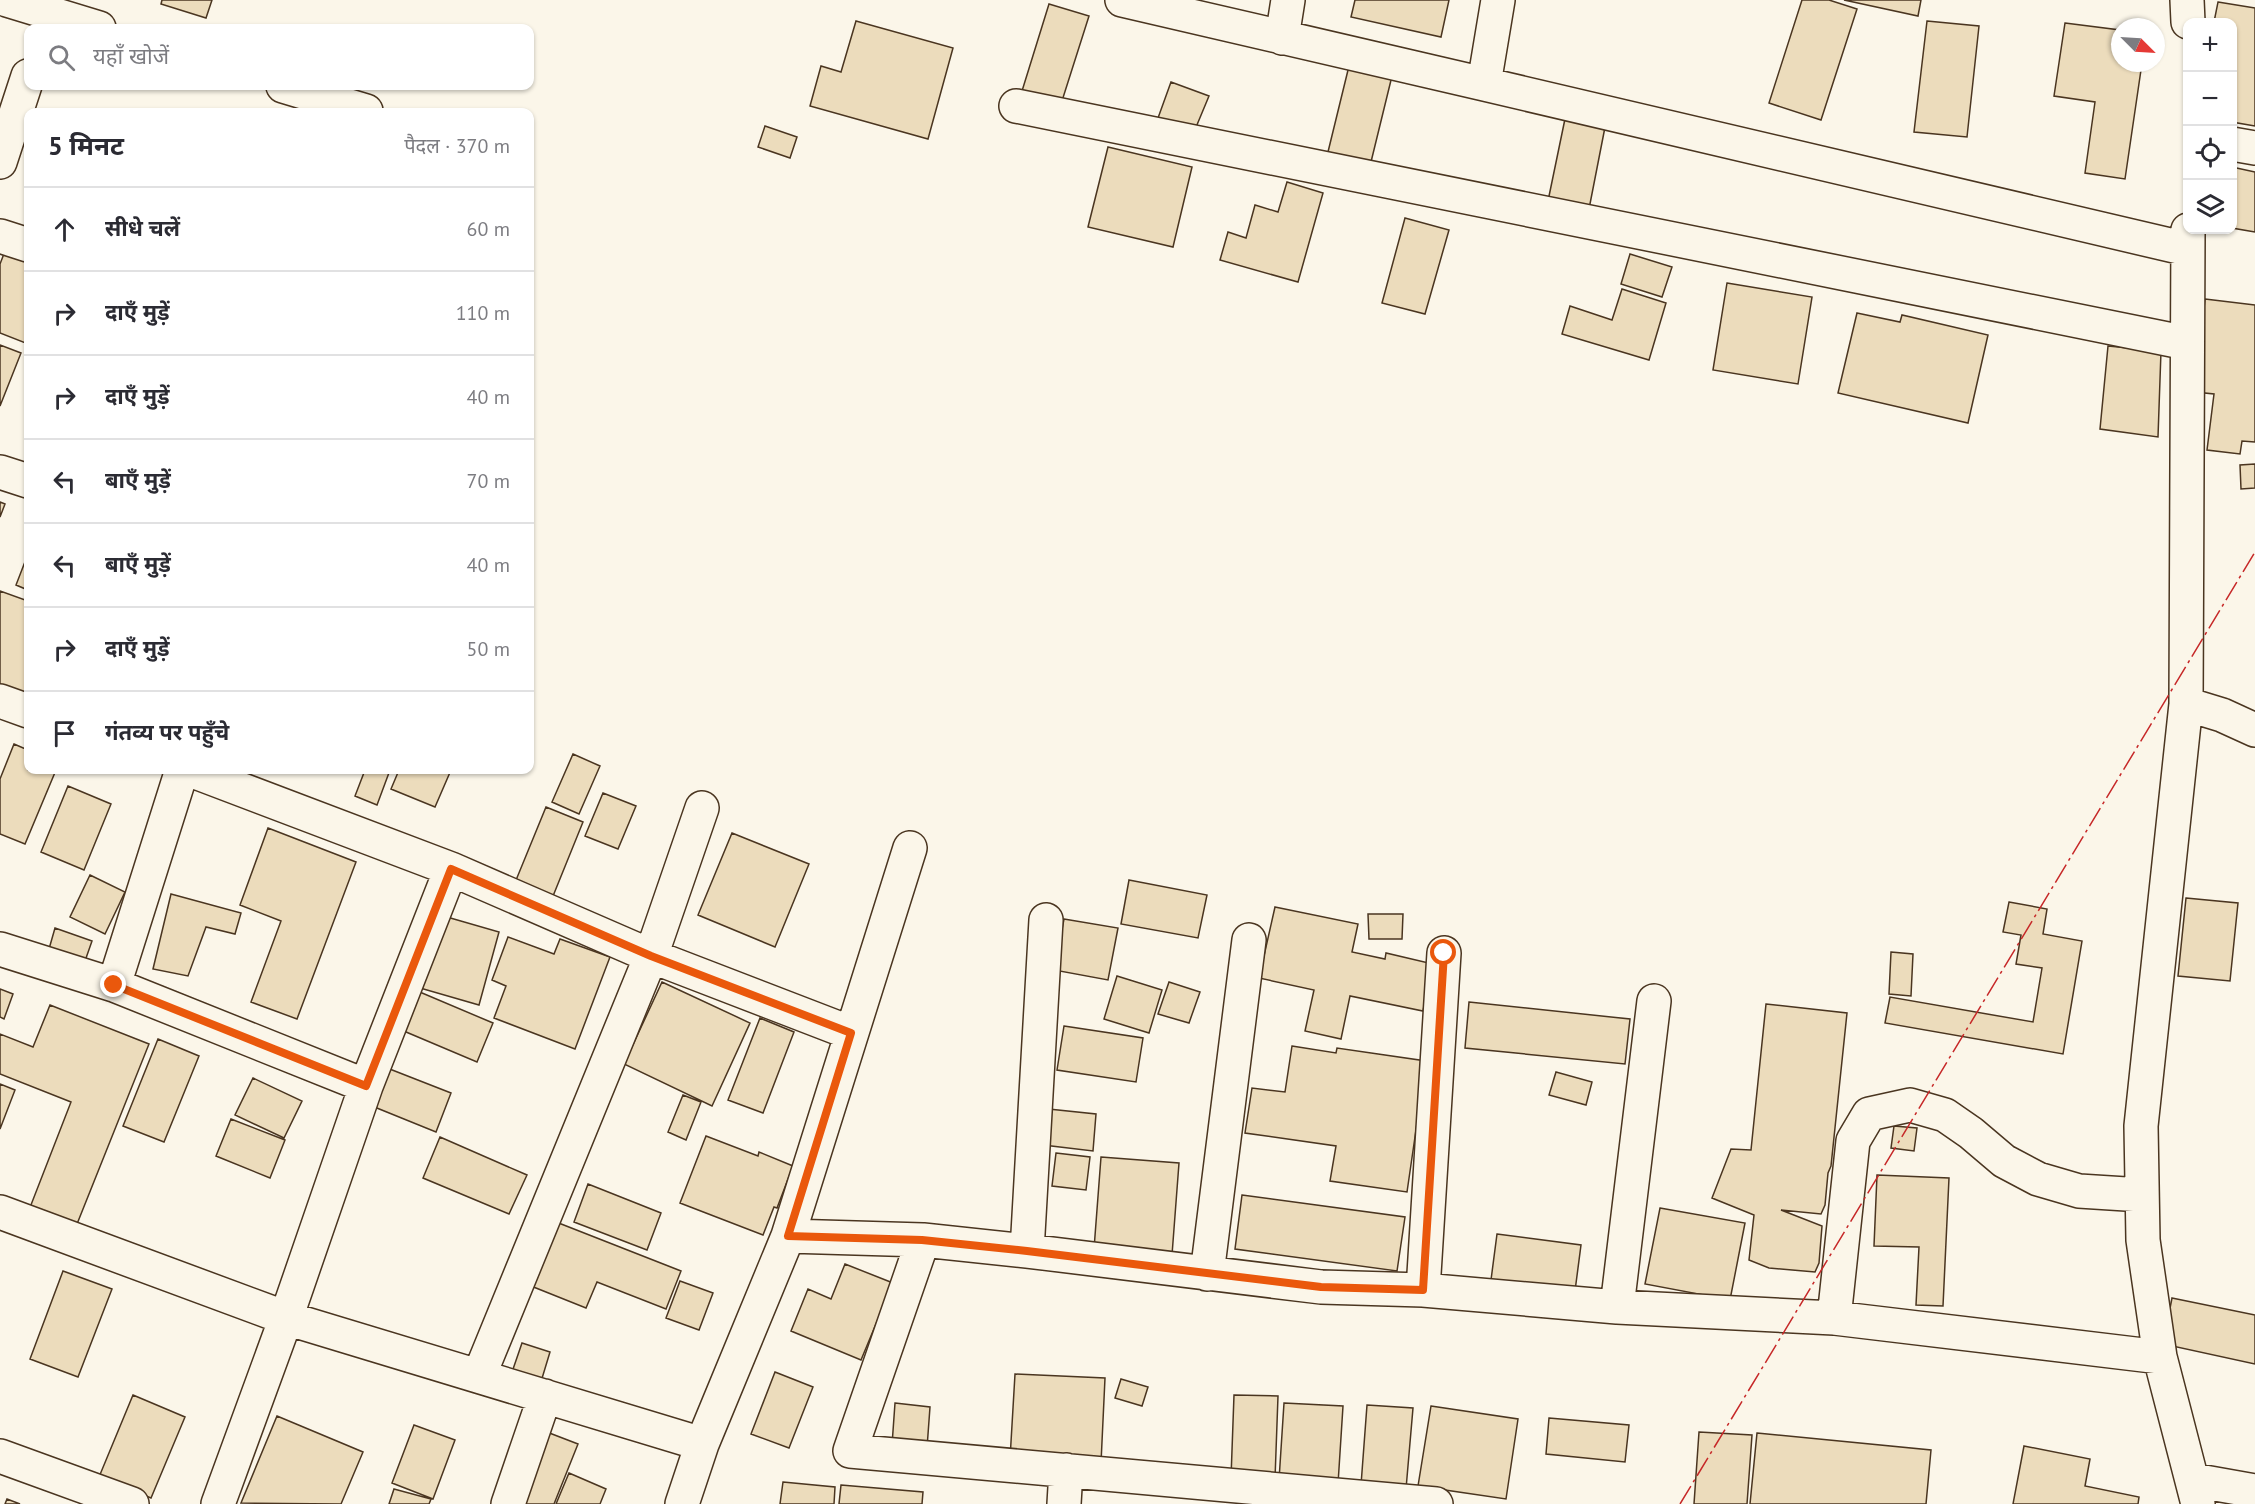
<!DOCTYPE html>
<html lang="hi">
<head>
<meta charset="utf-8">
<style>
	:root { --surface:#fff; --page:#f7f7f7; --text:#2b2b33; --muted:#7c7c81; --line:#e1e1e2 }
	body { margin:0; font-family:"PT Sans","Noto Sans Devanagari",sans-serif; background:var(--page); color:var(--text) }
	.controls { position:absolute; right:18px; top:18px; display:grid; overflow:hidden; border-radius:12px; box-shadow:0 2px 4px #0004 }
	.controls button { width:54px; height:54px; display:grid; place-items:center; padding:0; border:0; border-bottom:2px solid var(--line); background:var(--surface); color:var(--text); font:30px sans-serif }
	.compass { position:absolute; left:2111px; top:18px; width:54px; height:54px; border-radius:50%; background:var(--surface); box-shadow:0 2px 4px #0004; rotate:114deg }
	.stop { position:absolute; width:18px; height:18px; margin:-14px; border:4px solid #ea580c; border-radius:50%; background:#fff }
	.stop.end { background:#ea580c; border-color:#fff; box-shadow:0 2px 6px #0008 }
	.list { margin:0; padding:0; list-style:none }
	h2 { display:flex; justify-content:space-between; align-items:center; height:78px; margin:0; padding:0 24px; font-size:26px }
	h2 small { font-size:20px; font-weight:400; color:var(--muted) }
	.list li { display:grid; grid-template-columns:39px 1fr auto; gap:18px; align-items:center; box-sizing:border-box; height:84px; padding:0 24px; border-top:2px solid var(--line) }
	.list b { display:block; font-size:22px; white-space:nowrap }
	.list em { font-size:20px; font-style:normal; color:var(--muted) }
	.icon { flex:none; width:33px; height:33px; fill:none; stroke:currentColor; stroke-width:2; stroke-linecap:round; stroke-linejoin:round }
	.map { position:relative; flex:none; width:2255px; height:1504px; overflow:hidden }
	.search { position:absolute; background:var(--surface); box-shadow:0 2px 4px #0004; left:24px; top:24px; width:510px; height:66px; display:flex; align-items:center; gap:15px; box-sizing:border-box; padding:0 21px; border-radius:12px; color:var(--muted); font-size:22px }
	.panel { position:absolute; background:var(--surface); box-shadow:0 2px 4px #0004; left:24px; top:108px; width:510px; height:666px; border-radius:12px }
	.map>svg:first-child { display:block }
	.building { fill:#ecdcbc; stroke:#4a3520; stroke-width:1.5 }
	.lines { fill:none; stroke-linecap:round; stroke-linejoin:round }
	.minor-casing { stroke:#4a3520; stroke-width:36 }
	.minor { stroke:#fbf6e9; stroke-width:33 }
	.power { stroke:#c62828; stroke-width:1.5; stroke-dasharray:21 4.5 3 4.5; stroke-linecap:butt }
	.route { stroke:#ea580c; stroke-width:8 }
</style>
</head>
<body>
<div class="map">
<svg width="2255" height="1504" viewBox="0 0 2255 1504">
	<rect width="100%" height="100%" fill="#fbf6e9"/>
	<!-- building -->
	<path class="building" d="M162 0H212L206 18 161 4Z
		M1355 0H1449L1441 37 1351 17Z
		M1802 0H1829L1857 9 1821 120 1769 103Z
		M1844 0H1921L1918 16Z
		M2218 2 2255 8V126L2232 122V22H2214Z
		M1049 4 1089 16 1061 104 1022 91Z
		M856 21 953 48 928 139 810 106 821 66 841 72Z
		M1927 21 1979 26 1967 137 1914 132Z
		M2065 23 2120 30V63H2142L2125 179 2085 173 2095 102 2054 96Z
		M1349 66 1392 76 1370 166 1327 156Z
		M1171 82 1209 96 1194 132 1158 118Z
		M1566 114 1606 122 1589 209 1548 201Z
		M765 126 797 137 790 158 758 147Z
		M1108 147 1192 167 1173 247 1088 227Z
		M2232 167 2255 172V232L2232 228Z
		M1287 182 1323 193 1298 282 1220 260 1228 232 1246 238 1255 205 1278 212Z
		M1405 218 1449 230 1425 314 1382 303Z
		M7 246 28 254V344L0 333V264Z
		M1630 254 1672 267 1662 297 1621 284Z
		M1727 283 1812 297 1798 384 1713 370Z
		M1622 289 1666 303 1649 360 1562 334 1570 306 1612 320Z
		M2205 299 2255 305V442L2242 441 2240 454 2207 450 2214 394 2195 392Z
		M1857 313 1900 322 1902 315 1988 335 1968 423 1838 393Z
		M0 345 21 353 0 406Z
		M2108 346 2161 351 2158 437 2100 429Z
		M2255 464V488L2241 489 2240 465Z
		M0 502 5 504 0 517Z
		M28 554V590L16 585Z
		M0 591 28 601V694L0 685Z
		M14 744 28 750V770H56L25 844 0 834V779Z
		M573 754 600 766 579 814 552 802Z
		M365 770H390L377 805 355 796Z
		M399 770H451L435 807 391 789Z
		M68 786 111 804 84 870 41 852Z
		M603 793 636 806 618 849 585 836Z
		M546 807 583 822 551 901 514 885Z
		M268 828 356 862 297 1019 251 1002 281 921 240 905Z
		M732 833 809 864 775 947 698 915Z
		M90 875 125 892 105 934 70 917Z
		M1129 880 1207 895 1198 938 1121 924Z
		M171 894 241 913 235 934 206 927 188 976 153 969Z
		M2186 898 2238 903 2230 981 2178 976Z
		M2009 902 2047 909 2043 934 2082 941 2063 1054 1885 1023 1890 997 2033 1022 2042 968 2016 964 2021 935 2003 932Z
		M1275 907 1358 924 1352 952 1385 959 1386 953 1433 964 1423 1011 1350 996 1341 1039 1305 1031 1314 990 1259 978Z
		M1368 914H1403L1402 939H1369Z
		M440 915 499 932 479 1005 420 988Z
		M1064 919 1118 928 1108 980 1054 970Z
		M55 928 92 941 85 961 49 949Z
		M508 937 554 954 560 939 610 957 575 1049 494 1018 506 986 492 980Z
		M1891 952 1913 954 1911 996 1889 994Z
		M1117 976 1162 990 1149 1033 1104 1019Z
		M662 982 750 1023 712 1106 624 1064Z
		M1169 982 1200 992 1189 1023 1158 1014Z
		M0 989 13 994 4 1019 0 1017Z
		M415 990 493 1023 477 1062 399 1029Z
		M1469 1002 1630 1019 1625 1064 1465 1048Z
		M1766 1004 1847 1013 1831 1166 1828 1173 1825 1205 1821 1214 1781 1210 1822 1226 1819 1263 1815 1272 1769 1268 1749 1260 1754 1215 1712 1198 1731 1149 1751 1150Z
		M50 1005 149 1044 75 1229 29 1210 71 1102 0 1074V1034L33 1047Z
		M760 1018 794 1032 763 1113 728 1100Z
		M1064 1026 1143 1038 1136 1082 1057 1070Z
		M158 1039 199 1056 164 1142 123 1126Z
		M1292 1046 1336 1053 1337 1048 1426 1061 1407 1192 1330 1181 1336 1146 1245 1133 1252 1088 1285 1092Z
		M382 1066 451 1093 436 1132 367 1104Z
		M1556 1072 1592 1082 1586 1105 1549 1095Z
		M253 1078 302 1101 284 1138 235 1115Z
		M0 1084 15 1090 0 1129Z
		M683 1095 701 1102 686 1140 668 1132Z
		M1039 1108 1096 1114 1093 1151 1035 1144Z
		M231 1119 285 1140 270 1178 216 1156Z
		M1894 1126 1917 1128 1914 1151 1891 1148Z
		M706 1136 758 1156 759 1152 793 1166 777 1208 774 1207 763 1235 680 1203Z
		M440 1137 527 1175 509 1214 423 1178Z
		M1056 1153 1090 1157 1086 1190 1052 1186Z
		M1101 1157 1179 1163 1172 1255 1094 1249Z
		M1877 1175 1949 1178 1943 1306 1916 1305 1919 1247 1874 1246Z
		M588 1184 661 1213 647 1250 574 1222Z
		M1242 1195 1405 1217 1397 1271 1235 1249Z
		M1660 1208 1745 1223 1730 1300 1645 1284Z
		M551 1220 681 1271 666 1309 597 1282 586 1308 526 1284Z
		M1497 1234 1581 1245 1575 1291 1491 1280Z
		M845 1264 893 1283 861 1360 791 1331 808 1289 831 1299Z
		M63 1271 112 1289 78 1377 30 1359Z
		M680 1281 713 1293 699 1330 666 1318Z
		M2172 1298 2255 1315V1364L2163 1344Z
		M522 1343 550 1352 540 1385 511 1375Z
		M775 1372 813 1387 789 1448 751 1434Z
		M1015 1374 1105 1378 1101 1463 1010 1459Z
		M1121 1379 1148 1387 1142 1406 1115 1398Z
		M133 1395 185 1417 151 1498 99 1477Z
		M1234 1395 1278 1396 1275 1479 1231 1478Z
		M895 1403 930 1407 927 1448 892 1445Z
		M1284 1403 1343 1406 1338 1484 1279 1480Z
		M1367 1405 1413 1408 1406 1489 1361 1485Z
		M1431 1406 1518 1419 1506 1499 1418 1486Z
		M277 1416 363 1452 341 1504 241 1503Z
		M1549 1418 1629 1425 1625 1462 1546 1454Z
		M414 1425 455 1440 433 1499 392 1483Z
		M539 1429 578 1444 554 1504H512Z
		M1699 1432 1752 1435 1747 1504H1694Z
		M1757 1433 1931 1450 1926 1504H1750Z
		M2024 1446 2090 1459 2085 1486 2139 1497 2138 1504H2013Z
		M569 1473 606 1489 600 1504H556Z
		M783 1482 835 1487 834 1504H780Z
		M841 1485 923 1492 922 1504H839Z
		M394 1489 431 1499 429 1504H389Z
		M7 1499 20 1504H5Z"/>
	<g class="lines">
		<defs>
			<path id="minor" d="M7 0 99 28
				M1122 0 1484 84
				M1498 0 1484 84 2187 249
				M2187 0 2188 22
				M1282 38 1288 0
				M283 86 366 111
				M1016 106 2187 343
				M2232 144 2255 148
				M0 162 28 76
				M2188 230 2186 704 2141 1126 2143 1240 2160 1357 2198 1504
				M0 236 28 245
				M0 472 28 481
				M0 701 28 711
				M2186 704 2222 715 2255 730
				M190 770 451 869 651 956 851 1033
				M0 949 114 985 366 1086
				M114 985 182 770
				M0 1212 286 1318 702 1444
				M788 1236 910 848
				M923 1240 850 1451 1436 1504
				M1027 1251 1046 920
				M1207 1274 1249 940
				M1423 1290 1444 953
				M1617 1307 1654 1001
				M1834 1318 1853 1141 1869 1114 1910 1105 1945 1115 1971 1133 2004 1161 2038 1179 2079 1191 2142 1195
				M479 1376 651 956 702 808
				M0 1456 132 1504
				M2193 1480 2255 1491
				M218 1504 286 1318 366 1086 451 869
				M508 1504 545 1396
				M682 1504 702 1444 788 1236 923 1240 1027 1251 1321 1287 1423 1290 1617 1307 1834 1318 2160 1357
				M1064 1504 1066 1470"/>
		</defs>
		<!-- minor casing -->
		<use href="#minor" class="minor-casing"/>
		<!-- minor -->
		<use href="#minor" class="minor"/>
		<!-- power -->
		<path class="power" d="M1680 1504 2255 552"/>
	</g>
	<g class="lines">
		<!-- route -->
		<path class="route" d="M114 985 366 1086 451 869 651 956 851 1033 788 1236 922 1240 1027 1251 1321 1287 1423 1290 1444 953"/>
	</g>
</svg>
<div class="controls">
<button>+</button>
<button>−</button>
<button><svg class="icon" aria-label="locate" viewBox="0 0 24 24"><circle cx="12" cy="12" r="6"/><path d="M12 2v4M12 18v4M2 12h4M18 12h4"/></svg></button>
<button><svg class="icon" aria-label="layers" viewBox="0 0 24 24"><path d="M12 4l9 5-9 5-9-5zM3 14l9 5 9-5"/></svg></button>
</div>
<svg class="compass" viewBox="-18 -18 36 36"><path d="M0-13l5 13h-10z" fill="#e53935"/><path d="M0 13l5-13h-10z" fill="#7c7c81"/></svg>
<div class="stop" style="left:1444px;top:953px"></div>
<div class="stop end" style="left:114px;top:985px"></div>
<div class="search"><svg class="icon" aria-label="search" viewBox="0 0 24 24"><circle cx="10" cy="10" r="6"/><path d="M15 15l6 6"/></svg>यहाँ खोजें</div>
<section class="panel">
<h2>5 मिनट<small>पैदल · 370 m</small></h2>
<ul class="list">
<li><svg class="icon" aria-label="ahead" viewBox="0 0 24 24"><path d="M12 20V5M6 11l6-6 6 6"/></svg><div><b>सीधे चलें</b></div><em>60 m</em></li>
<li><svg class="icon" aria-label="right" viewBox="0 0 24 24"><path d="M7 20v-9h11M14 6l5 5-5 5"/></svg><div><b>दाएँ मुड़ें</b></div><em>110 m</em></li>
<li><svg class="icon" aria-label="right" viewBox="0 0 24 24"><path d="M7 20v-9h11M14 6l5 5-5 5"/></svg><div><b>दाएँ मुड़ें</b></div><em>40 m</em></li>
<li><svg class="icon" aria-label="left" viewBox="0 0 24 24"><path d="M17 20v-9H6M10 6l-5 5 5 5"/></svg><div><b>बाएँ मुड़ें</b></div><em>70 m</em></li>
<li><svg class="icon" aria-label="left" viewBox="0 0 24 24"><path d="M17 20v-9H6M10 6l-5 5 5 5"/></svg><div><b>बाएँ मुड़ें</b></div><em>40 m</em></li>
<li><svg class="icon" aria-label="right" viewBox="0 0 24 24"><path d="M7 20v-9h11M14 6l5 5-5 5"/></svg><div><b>दाएँ मुड़ें</b></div><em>50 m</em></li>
<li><svg class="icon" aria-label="arrive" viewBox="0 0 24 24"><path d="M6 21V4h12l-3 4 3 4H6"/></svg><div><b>गंतव्य पर पहुँचे</b></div></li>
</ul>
</section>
</div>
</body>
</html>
